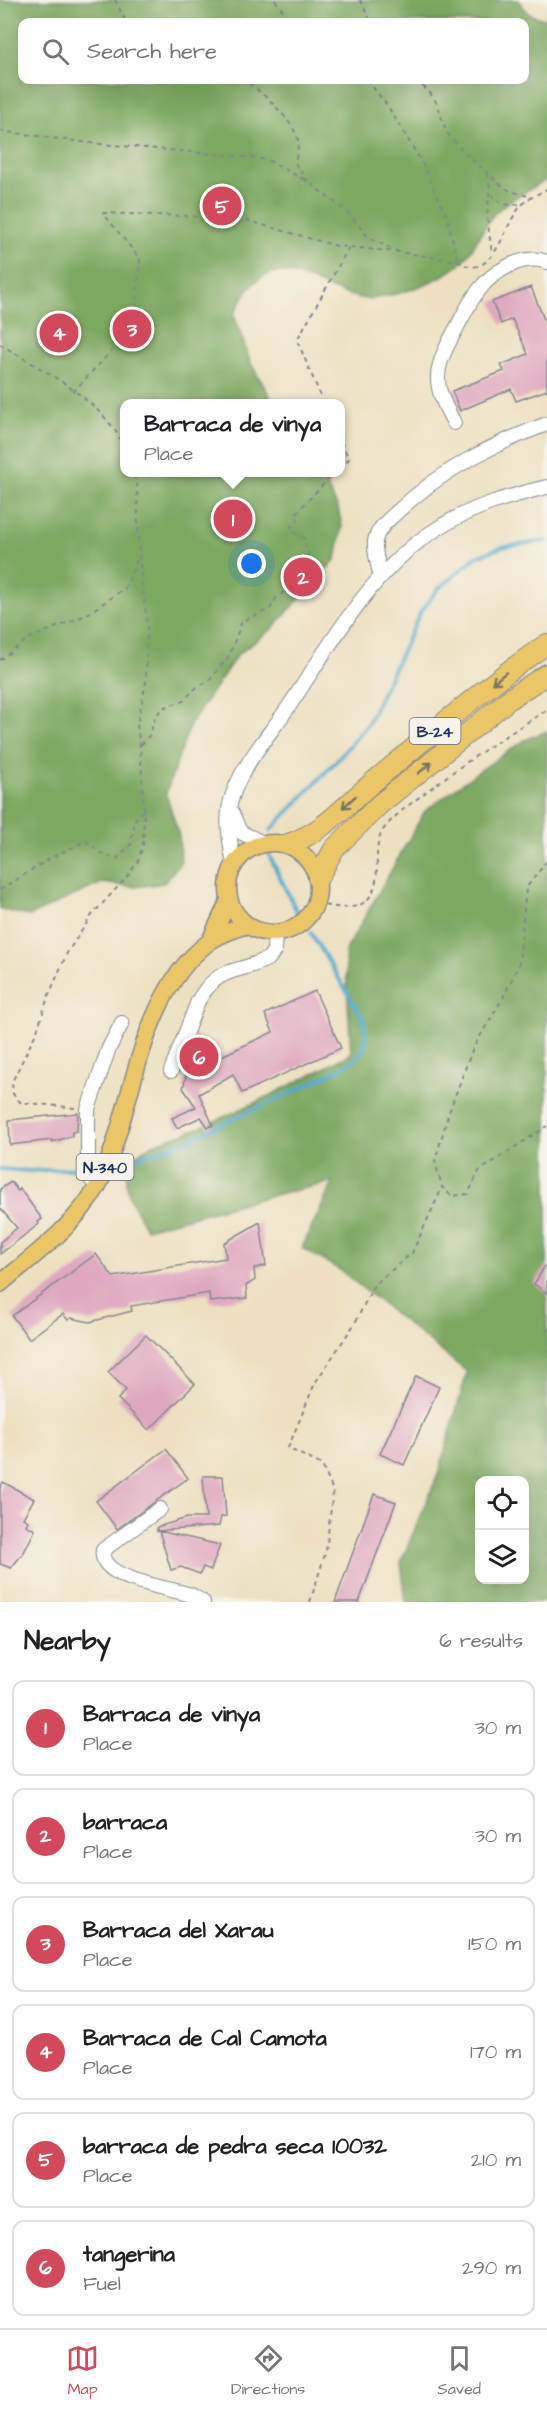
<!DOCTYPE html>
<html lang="en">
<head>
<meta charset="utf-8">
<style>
	:root { --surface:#fff; --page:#f6f6f6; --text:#202124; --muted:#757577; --line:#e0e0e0; --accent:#d1495b }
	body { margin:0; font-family:"Architects Daughter",sans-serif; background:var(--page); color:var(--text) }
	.controls { position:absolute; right:18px; bottom:18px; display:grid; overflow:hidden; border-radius:12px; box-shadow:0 6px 24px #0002 }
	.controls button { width:54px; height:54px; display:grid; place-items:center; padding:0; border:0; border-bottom:2px solid var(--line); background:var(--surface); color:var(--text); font:30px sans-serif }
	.you { position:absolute; left:252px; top:564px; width:21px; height:21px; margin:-15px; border:4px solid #fff; border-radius:50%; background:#1a73e8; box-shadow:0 0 0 9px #1a73e833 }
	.badge { display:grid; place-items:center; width:39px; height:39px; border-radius:50%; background:var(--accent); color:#fff; font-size:20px; font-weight:700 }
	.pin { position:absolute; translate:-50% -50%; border:3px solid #fff; box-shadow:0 2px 6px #0006 }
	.popup { position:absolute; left:120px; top:399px; width:225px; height:78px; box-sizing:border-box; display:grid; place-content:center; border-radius:12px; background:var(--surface); filter:drop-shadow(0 2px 4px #0005); font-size:20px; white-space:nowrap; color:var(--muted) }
	.popup b { font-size:22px; color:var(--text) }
	.popup::after { content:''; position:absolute; left:50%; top:100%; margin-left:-12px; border:12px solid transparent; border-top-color:var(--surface) }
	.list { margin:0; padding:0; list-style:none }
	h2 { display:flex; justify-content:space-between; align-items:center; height:78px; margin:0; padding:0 24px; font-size:26px }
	h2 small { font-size:20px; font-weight:400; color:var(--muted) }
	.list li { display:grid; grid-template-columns:39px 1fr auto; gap:18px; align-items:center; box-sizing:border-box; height:96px; margin:0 12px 12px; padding:0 12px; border:2px solid var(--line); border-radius:12px }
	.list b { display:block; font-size:22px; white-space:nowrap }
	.list p { margin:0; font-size:20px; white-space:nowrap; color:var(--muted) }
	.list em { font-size:20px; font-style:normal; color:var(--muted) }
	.icon { flex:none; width:33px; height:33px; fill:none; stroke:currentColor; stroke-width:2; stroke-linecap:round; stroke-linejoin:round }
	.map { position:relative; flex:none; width:547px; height:1602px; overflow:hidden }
	.search { position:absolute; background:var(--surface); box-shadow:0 6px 24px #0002; left:18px; right:18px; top:18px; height:66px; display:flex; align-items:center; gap:15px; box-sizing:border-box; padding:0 21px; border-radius:12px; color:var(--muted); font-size:22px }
	.sheet { height:726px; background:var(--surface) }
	nav { display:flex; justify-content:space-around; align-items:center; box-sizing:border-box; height:84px; border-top:2px solid var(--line); background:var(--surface); font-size:16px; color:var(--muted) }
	nav a { display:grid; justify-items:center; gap:3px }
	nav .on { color:var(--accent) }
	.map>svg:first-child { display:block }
	.forest { fill:#7ca860; stroke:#4c6c5f; stroke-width:1.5; fill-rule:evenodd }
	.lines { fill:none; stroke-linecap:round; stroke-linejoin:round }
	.stream { stroke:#4fa8cc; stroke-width:4 }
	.building { fill:#dfa8c0 }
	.minor-casing { stroke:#84888f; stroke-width:16 }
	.major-casing { stroke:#84888f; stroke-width:19 }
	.highway-casing { stroke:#84888f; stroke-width:22 }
	.path { stroke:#84888f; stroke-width:2; stroke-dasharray:4.5 4.5; stroke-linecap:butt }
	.minor { stroke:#fff; stroke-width:14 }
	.major { stroke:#ebc669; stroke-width:16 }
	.highway { stroke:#ebc669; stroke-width:20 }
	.oneway { stroke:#797363 }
	.labels { text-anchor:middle; stroke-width:4.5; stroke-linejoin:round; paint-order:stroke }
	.shield { fill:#f7f3e8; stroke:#5d6a87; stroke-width:1.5 }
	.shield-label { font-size:16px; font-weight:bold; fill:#1b2f5e }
</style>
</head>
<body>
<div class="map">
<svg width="547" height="1602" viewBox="0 0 547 1602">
	<rect width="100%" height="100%" fill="#f7f3e8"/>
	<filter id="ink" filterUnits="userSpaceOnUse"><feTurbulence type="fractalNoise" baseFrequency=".0167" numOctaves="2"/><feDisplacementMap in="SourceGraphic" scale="12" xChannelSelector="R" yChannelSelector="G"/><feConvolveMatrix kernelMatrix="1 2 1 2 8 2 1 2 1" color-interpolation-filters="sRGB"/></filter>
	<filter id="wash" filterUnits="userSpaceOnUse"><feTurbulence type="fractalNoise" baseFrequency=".008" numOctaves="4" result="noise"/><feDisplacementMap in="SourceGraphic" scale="24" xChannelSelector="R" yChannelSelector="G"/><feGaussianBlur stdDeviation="1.35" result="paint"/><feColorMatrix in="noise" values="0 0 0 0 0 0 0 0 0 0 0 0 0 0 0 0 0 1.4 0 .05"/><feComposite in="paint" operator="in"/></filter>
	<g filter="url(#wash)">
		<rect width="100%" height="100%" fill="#ede0c0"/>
		<!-- forest -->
		<path class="forest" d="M0 0H518L529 14 547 20V179C534 188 503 203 494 214 482 228 476 247 464 260 451 275 410 292 390 295 384 296 375 299 368 299 312 293 269 233 234 315L251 364 274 403 125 404V472L320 473 338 508 342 526 336 559 272 629 237 655 190 725 166 793 179 836 181 862 164 883 136 887 102 883 29 916 0 909ZM22 22H524V80H22Z
			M547 731V1602H406L401 1562 439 1472 467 1372 340 1270 302 1248 333 1182 265 1197 146 1229C134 1206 116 1182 135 1157 145 1144 166 1140 180 1135 239 1113 295 1083 351 1054L345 952 425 811 476 773 525 740ZM480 1480H524V1580H480Z"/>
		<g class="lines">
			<!-- stream -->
			<path class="stream" d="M271 830 339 758 367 725 420 613 437 590 476 557 502 547 547 541
				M269 855 297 912
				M122 1162 174 1146 280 1098 338 1070 355 1059 363 1051 366 1039 364 1020 311 933
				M0 1169 30 1171 78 1168"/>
		</g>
		<g id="blocks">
			<!-- building -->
			<path class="building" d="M531 287 547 327V390L516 401 511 389 460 411 452 391 504 371 501 365 528 354 512 319 501 324 492 302Z
				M315 991 341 1048 242 1093 233 1074 199 1094 213 1125 208 1127 201 1117 177 1128 172 1118 196 1107 183 1088 196 1036 209 1062 273 1032 265 1014Z
				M78 1113 77 1131 72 1132V1136L52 1142V1140L10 1145 9 1120Z
				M11 1182 18 1191 20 1189 42 1219 38 1222 39 1224 0 1254V1242L17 1228 0 1208V1189Z
				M260 1222 266 1266 254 1268 255 1280 246 1286 247 1298 210 1302 209 1293 131 1306 132 1311 90 1322 71 1318 68 1320 63 1314 29 1339 12 1316 96 1254 113 1277 226 1258 224 1243Z
				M547 1263V1293L534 1284Z
				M146 1335 195 1384 149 1430 118 1399 126 1390 108 1372Z
				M416 1376 439 1387 404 1465 380 1454Z
				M166 1449 188 1478 117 1529 96 1501Z
				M203 1476H223L226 1516 221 1517 219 1526 157 1531V1527L187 1518H206Z
				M3 1482 34 1499 23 1518 28 1521 26 1525 35 1530 24 1552 11 1568 0 1564V1488Z
				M374 1494 396 1502 359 1602H335Z
				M159 1531 220 1545 211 1570 203 1567 200 1574 181 1567 171 1570Z"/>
		</g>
	</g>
	<g filter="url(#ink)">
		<use href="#blocks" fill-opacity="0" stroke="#84888f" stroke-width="1.5"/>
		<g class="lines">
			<defs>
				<path id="minor" d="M454 423C447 409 437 393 438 376 439 359 448 344 456 329 463 316 469 302 479 290 493 271 524 253 547 262
					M381 577C378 566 374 552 375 541 377 529 389 519 397 512 443 469 489 446 547 424
					M232 813 240 832 263 843
					M234 865C230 840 224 818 233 794 244 763 268 736 287 709 328 649 367 576 429 534 465 509 505 497 547 487
					M171 1071 198 1001C220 963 238 975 269 958L274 951 275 933
					M97 1187 88 1175V1109L109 1048 122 1023
					M160 1509 103 1550C97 1580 172 1588 191 1595 195 1597 199 1600 203 1602"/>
				<path id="major" d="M228 888a45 45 0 1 1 90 0a45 45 0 1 1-90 0Z
					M210 941 229 900
					M0 1284C34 1255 74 1227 97 1187 108 1168 114 1145 121 1123 139 1061 154 983 209 942 220 934 235 929 247 925"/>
				<path id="highway" d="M288 844C323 833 344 806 372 783 429 736 485 686 547 644
					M318 878 334 849 380 804 512 697 547 674"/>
			</defs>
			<!-- minor casing -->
			<use href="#minor" class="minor-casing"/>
			<!-- major casing -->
			<use href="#major" class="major-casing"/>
			<!-- highway casing -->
			<use href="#highway" class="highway-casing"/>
			<!-- path -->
			<path class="path" d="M115 0 126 22
				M275 0 291 22
				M360 0 371 22
				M241 80C257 85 295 122 298 140 299 147 296 156 295 163L307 181 347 212 369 238 399 252 458 261C491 284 503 230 517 211 524 200 536 195 547 189
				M367 80 387 105 420 159 447 217 458 261
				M416 80 430 93 436 102 447 133 462 150 498 183 510 191 532 197
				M0 131 90 143 258 158 269 161 305 180
				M487 174 490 187 487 217 492 254
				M491 194C499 204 507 206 520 204
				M0 344C43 371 104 400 125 448
				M73 392 134 327 140 259 103 213 238 218 337 246 399 252
				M324 404 297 340 349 247
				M341 442 349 459 341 467
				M0 660 30 638 86 615 125 588 138 559
				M141 745 149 736 155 718 162 708 183 701 196 688 210 680 229 656 242 621 270 609 277 597 300 581 297 565 308 556 304 538 294 533 291 526 298 521 297 512 335 472
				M547 861 526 888 519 964 503 998 473 1048 449 1112 435 1161 442 1187 452 1196 468 1194 479 1171 547 1126
				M0 890 52 857 86 841 104 855 117 859 131 844 135 819 144 810
				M316 904C332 906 355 913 368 899 384 881 371 852 382 832 390 818 413 802 426 792 465 762 505 736 547 710
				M75 1108 20 1102 13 1094 12 1082 37 1031 48 997 67 953 92 915 127 877 138 861 143 844 144 810 140 746 137 725 146 682 147 624 139 556 137 485 133 472
				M310 1602 326 1551 333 1491 322 1465 288 1448 315 1383 355 1323 374 1285 412 1253 442 1188"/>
			<!-- minor -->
			<use href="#minor" class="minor"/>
			<!-- major -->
			<use href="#major" class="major"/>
			<!-- highway -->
			<use href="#highway" class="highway"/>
		</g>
		<!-- one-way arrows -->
		<defs><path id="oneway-shaft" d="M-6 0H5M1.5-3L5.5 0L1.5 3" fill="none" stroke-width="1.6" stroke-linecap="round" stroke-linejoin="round" transform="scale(1.5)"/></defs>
		<g class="oneway">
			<use href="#oneway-shaft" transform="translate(499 678) rotate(141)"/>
			<use href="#oneway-shaft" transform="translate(425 768) rotate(-39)"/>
			<use href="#oneway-shaft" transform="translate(349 802) rotate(138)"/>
		</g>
	</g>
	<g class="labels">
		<!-- shield labels -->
		<g class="shield">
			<rect x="409.5" y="718" width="51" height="26" rx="4.5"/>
			<rect x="76.5" y="1154" width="57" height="26" rx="4.5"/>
		</g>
		<g class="shield-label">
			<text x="435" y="737">B-24</text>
			<text x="105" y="1173">N-340</text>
		</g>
	</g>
</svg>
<div class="controls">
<button><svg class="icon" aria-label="locate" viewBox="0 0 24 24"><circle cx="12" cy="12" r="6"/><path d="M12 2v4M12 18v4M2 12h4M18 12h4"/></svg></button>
<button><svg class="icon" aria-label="layers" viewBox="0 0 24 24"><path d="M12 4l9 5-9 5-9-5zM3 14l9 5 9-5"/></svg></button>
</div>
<div class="you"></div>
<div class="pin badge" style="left:233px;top:519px">1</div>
<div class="popup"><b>Barraca de vinya</b>Place</div>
<div class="pin badge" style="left:303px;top:577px">2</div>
<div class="pin badge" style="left:132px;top:329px">3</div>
<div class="pin badge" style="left:59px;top:333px">4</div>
<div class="pin badge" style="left:222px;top:206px">5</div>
<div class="pin badge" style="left:199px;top:1057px">6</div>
<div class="search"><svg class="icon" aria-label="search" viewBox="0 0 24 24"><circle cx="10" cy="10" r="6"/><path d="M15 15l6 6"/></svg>Search here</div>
</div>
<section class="sheet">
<h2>Nearby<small>6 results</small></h2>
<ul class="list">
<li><span class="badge">1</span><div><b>Barraca de vinya</b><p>Place</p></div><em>30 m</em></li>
<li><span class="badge">2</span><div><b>barraca</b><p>Place</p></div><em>30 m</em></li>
<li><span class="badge">3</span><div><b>Barraca del Xarau</b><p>Place</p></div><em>150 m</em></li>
<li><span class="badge">4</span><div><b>Barraca de Cal Camota</b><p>Place</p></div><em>170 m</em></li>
<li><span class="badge">5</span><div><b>barraca de pedra seca 10032</b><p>Place</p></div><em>210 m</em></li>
<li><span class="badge">6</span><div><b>tangerina</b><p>Fuel</p></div><em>290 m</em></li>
</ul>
</section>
<nav>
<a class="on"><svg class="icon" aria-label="map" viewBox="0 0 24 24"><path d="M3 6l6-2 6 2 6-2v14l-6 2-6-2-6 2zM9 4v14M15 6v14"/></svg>Map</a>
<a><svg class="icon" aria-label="directions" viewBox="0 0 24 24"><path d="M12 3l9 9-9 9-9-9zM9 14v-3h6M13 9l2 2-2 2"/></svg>Directions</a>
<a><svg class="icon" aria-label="saved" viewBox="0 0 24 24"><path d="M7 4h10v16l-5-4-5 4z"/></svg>Saved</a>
</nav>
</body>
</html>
